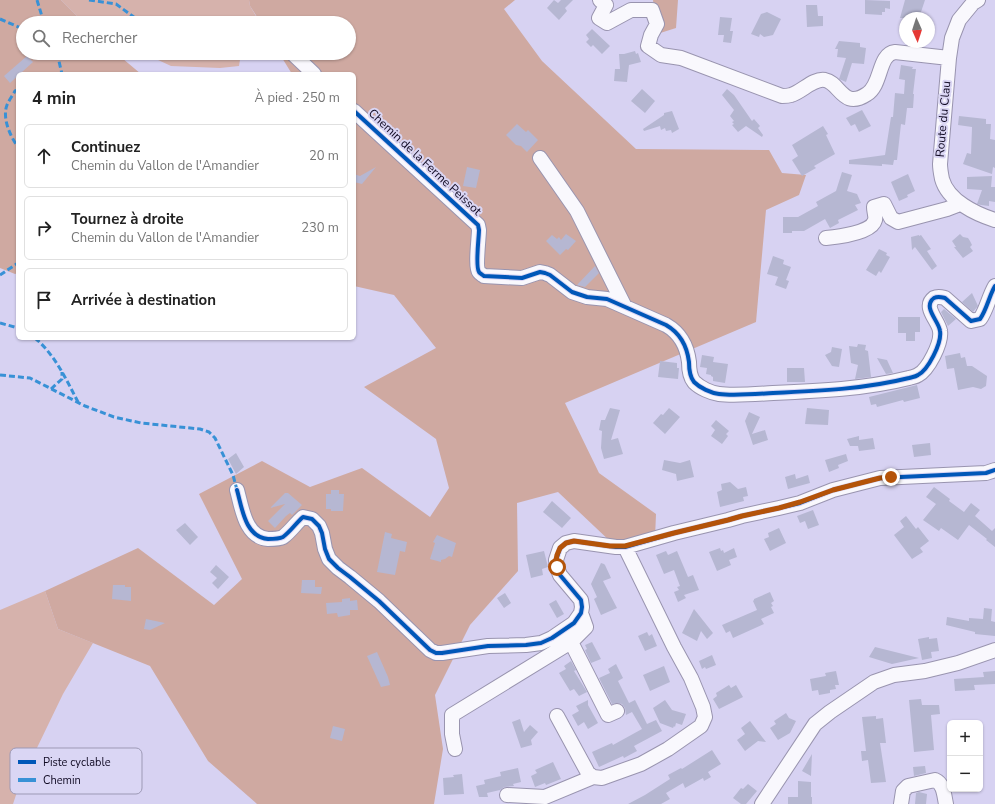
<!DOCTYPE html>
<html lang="fr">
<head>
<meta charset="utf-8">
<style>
	:root { --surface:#fff; --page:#f6f6f6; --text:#222; --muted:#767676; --line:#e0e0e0 }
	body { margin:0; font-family:"Nunito Sans",sans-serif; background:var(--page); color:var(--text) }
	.controls { position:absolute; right:12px; bottom:12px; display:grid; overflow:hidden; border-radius:6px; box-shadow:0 1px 3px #0004 }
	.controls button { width:36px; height:36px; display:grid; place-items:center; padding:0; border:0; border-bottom:1px solid var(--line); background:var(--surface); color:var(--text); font:20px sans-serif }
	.compass { position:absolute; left:899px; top:12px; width:36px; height:36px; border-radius:50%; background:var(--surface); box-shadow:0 1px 3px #0004; rotate:177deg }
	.stop { position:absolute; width:12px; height:12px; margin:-9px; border:3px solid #b45309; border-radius:50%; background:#fff }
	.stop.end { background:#b45309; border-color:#fff; box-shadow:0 1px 4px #0008 }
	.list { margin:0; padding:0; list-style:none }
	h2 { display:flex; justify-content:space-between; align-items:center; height:52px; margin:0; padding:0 16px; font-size:17px }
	h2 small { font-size:13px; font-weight:400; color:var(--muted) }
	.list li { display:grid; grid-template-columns:26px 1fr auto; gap:12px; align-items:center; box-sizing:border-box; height:64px; margin:0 8px 8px; padding:0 8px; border:1px solid var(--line); border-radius:6px }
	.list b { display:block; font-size:15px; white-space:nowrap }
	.list p { margin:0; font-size:13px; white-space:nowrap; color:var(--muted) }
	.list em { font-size:13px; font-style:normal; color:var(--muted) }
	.icon { flex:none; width:22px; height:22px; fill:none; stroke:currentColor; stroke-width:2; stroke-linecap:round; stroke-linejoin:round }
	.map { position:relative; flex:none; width:995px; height:804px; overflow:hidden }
	.search { position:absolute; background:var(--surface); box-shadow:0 1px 3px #0004; left:16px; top:16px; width:340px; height:44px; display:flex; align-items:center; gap:10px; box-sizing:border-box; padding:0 14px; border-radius:22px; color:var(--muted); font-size:15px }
	.panel { position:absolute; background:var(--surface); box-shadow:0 1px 3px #0004; left:16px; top:72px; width:340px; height:268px; border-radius:6px }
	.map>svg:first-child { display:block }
	.green { fill:#d6b2ac }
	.forest { fill:#cfa9a1 }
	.building { fill:#b6b7d2 }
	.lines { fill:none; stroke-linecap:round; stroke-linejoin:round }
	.minor-casing { stroke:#9994af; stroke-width:16 }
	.minor { stroke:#f9f8fd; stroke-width:14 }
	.quiet { stroke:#3891d6; stroke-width:3; stroke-dasharray:6 3; stroke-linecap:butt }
	.cycleway-casing { stroke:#dad6f4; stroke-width:6 }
	.cycleway { stroke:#0057b8; stroke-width:4 }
	.route { stroke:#b45309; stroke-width:5 }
	.labels { text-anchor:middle; stroke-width:4; stroke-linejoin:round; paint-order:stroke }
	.street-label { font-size:12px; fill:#100a23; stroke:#dad6f4 }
	.key { fill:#dad6f4; stroke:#9d99b5; stroke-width:1 }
	.key-label { font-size:11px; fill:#100a23 }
</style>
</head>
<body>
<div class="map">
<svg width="995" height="804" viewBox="0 0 995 804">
	<rect width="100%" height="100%" fill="#d7d2f2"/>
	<!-- green -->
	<path class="green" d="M61 0H249L250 6 259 21 251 23H84Z
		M143 53H241L239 66 220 68 171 66Z
		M45 591 58 629 93 643 63 694 20 783 13 804H0V610Z"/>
	<!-- forest -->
	<path class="forest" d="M0 0H61L84 23H23V53H116L141 74H18V273L15 274 0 268Z
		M249 0H515L504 9 542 61 636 149 769 150 782 173 806 175 799 195 766 210 756 322 565 403 599 473 656 514 655 538 613 544 558 492 517 503 518 571 470 625 435 695 443 749 434 804H257L208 761 150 666 58 629 45 591 138 548 214 605 242 579 199 494 262 461 310 487 362 468 430 517 449 488 436 439 364 387 436 348 394 295 354 286V74H292L279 53H349V23H261L250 6Z
		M653 0H678L676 28 657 34Z"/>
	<!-- building -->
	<path class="building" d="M554 0 558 3 561 0H573L565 8 567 11 559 20 547 8Z
		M865 0 890 1V9L885 8V12H882V15L865 14Z
		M905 0H925L919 18H900Z
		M806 5H817L818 16H823V26L807 27Z
		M767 12 781 19 773 35 764 37 760 34 759 37 751 34 761 14Z
		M720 17 732 18 730 31H733L731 43 723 42 724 35H718Z
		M592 29 610 46 602 54 593 45 591 47 586 42 589 39 586 35Z
		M839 41 860 43V47L866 48 864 64 852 63 846 82 839 79 846 58 837 57 838 49H835Z
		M635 51 636 54 638 53 641 62 629 65 627 82 614 81 615 69H620L619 54H624Z
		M27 56 33 62 10 83 4 76Z
		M901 65 913 67 912 69H916L913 94H914L913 108H907L905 125 901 124 897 160H894L893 165 882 164V166L849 164V160L885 155 891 117H893L895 93 904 94 905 80 899 79Z
		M642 89 655 101 645 113 631 101Z
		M727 89 734 95 752 121 754 119 760 126 758 128 763 135 762 137 746 126 738 132 732 125 734 124 732 122 734 121 730 116 734 110 722 95Z
		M862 110 871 126 859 132 855 124 851 126 846 118Z
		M672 111 679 129 672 133 671 130 666 131 665 128 661 130 660 126 644 131 643 129 664 115V113Z
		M959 116 986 119V124H991L990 139 995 140V168L993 167 992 174 963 164 967 153 971 154 972 128V127L958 125Z
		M517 124 526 132 528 130 538 140 527 152 521 146 516 145 506 135Z
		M823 126 828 134 826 135 835 154 814 166 816 168 802 176 792 160 798 156 792 145Z
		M376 167 362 184 354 182V174L360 176Z
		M467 167 480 170 476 188 463 186Z
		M842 172 852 175 847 191 857 194 861 203 855 205 858 210 838 220 839 223 830 228 825 219 804 231H792V233H783V217H798L818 206 816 202 836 191Z
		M908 174 915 191 907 195 908 197 899 201 891 182Z
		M992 176 991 187H995V202L989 201V206L981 205 977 204 982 190 967 189V177Z
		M566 234 576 241 568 250 566 249 560 255 546 241 552 235 557 239 559 237 561 240Z
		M960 234 963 237 968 238 970 241 972 245 970 247 973 251 963 258 954 247H956L952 241Z
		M919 235V236L921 235 931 249 927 251 937 266 932 270 915 247 912 250 911 237Z
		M879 249 887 253 886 255 890 257 881 273 879 271 876 276 866 270Z
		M773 256 784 260 783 264 791 267 786 280 789 281 786 289 775 285 778 277 767 274Z
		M595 266 599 273 585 287 577 285Z
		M972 293 978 306 973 312 962 302Z
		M944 309 956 319 948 326 941 312Z
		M898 317H920V332H915V341H906V333H898Z
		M858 344 866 345 865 350 868 351 871 377 855 379 858 365 851 363 849 346 857 347Z
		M832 347 842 349 839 367 832 366 825 355 831 352Z
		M960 353 961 358 965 357 967 366H972L987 376 986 386 981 389 973 387 958 390 954 368 947 369 945 356Z
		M702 355 714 357 713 362 728 364 725 383 713 381V377L711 376V375L706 374 707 368 700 367Z
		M877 358 887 360 893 373 886 374Z
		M660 361 677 363V368H679L678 379 658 377Z
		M787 368H804L805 382H787Z
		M917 385 920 398 904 402 903 400 877 407 876 404 871 405 869 397Z
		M610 408 620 410 611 440 618 438 623 454 604 459 601 448 602 431 599 430 601 420H605Z
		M669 408 680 417 665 434 653 423 661 414 663 415Z
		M807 408 829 410 828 425 805 424Z
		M749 412 760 417 752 434 765 430 768 440 753 445 745 421Z
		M716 420 729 431 726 434 728 436 722 444 711 436 715 430 711 426Z
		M859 436V440L873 438 875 449 859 451 858 446H850L847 439Z
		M930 443 931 455 914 457 912 445Z
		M236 453 244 467 236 474 228 459Z
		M846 454 848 461 838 465 839 468 829 472 825 460Z
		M664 460 680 463 690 460 694 477 677 481 676 474 662 470Z
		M795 474 796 479 808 475 810 483 788 489 785 477Z
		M730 482 738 489 746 487 748 496 743 497 744 501 720 507 717 492 722 490 721 484Z
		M934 487 950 499 949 501 964 512 971 503 980 510 975 516 992 531 995 528V547L986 540 987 539 969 525 958 540 941 528 939 531 923 520 936 504 926 497Z
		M331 490H339V494H344L343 511H331V509H326V494H331Z
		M285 493H288L302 505 292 515 290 513 286 516 275 528 268 521 285 504 270 508Z
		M552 501 571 518 562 528 543 512Z
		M813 510 819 525 808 529 805 521 800 523 797 516Z
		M906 516 916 529 918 527 929 541 920 548 923 552 912 559 894 535 904 527 900 521Z
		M185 523 198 537 190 545 176 530Z
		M779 528 786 543 770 551 764 539 769 537 768 533Z
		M385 532 392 534 391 538 407 542 405 552 400 551 395 575 377 572Z
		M437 535 456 543 452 557 449 556 445 559 441 560V562L430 559 435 543 433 542Z
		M720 548 721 551 723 550 724 553 734 548 737 557 729 560 731 565 717 571 709 552Z
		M544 551 548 567 542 569 543 575 531 578 526 555Z
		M666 551 668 555 677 551 688 577 693 575 699 590 684 595 686 598 678 602 674 592 679 590 677 587 680 586 674 570 664 574 656 555Z
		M601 563 604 564 605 565 611 578 603 581 617 608 601 615 594 599 597 597 591 584Z
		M216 565 229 577 218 589 212 583 217 578 210 572Z
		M302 580H315V587H322L321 594 301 593Z
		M113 585H125V587H131V601L112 599Z
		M770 592 774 601 771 603 773 606 771 607 774 613 761 619 764 624 733 638 730 631 726 633 722 625 757 610 753 601 754 600V599Z
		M505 593 511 603 504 608 497 598Z
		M350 598V601L357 600 358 610H350V615L338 617 337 613 327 614 326 603 342 602V599Z
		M556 600 564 614 557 618 549 604Z
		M984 608 992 609 991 621 995 622V636L975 634V632L946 625 947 617 969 621V618L983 619Z
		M694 609 713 633 707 639 701 631 697 641 682 633Z
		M146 619 165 623 150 630 144 629Z
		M647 632 649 636 652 634 657 646 645 651 638 636Z
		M929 637V639L937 638 939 651 931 652 932 658 922 660 918 639Z
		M592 642 601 659 591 663 585 650 587 649 585 645Z
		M875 647 919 658 892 664 869 657Z
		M377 652 388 677 390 685 381 687 367 656Z
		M712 655 716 665 706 669 705 667 702 669 699 661Z
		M571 661 576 670 574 671 587 692 579 696 574 689 570 691 559 673 566 669 564 666Z
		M616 664 623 678 618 681 629 703 635 700 647 724 656 720 662 731 634 746 637 751 624 758 623 756 599 767 592 752 612 743 613 745 642 729 632 712 626 715 625 708 622 704 618 703 612 704 599 678 610 673 608 669Z
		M664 666 670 682 650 691 643 675Z
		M836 671 839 685H835L836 689 830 690V693L819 695 818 690 812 691 810 679 826 676 825 673Z
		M995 671V684L974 685 975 690 955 691 954 679 984 677 983 672Z
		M729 685 731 688 736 685 743 697 719 709 713 699 717 696 716 693Z
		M921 699 922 705H939L940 714 931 715 934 750 914 752 909 700Z
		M588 700V705L598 723 588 729 584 722 578 726 572 715 579 711 576 706Z
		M665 700 672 710 686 714 682 725 676 723 675 727 674 726 673 728 660 723 653 708Z
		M786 713 789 718 796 721 790 733 778 740 770 728 776 724 774 721Z
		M876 716V719L883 718 886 743H880L886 782 871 783 868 760 862 761 861 751H866L862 717Z
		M520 719 524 732 530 725 538 732 531 740 532 745 521 748 512 722Z
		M750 721 766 742 758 741 745 751 737 740 745 734 741 728Z
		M333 726 345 729 342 741 330 738Z
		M712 750 721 764 708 772 711 777 704 781 703 778 685 788 683 783 666 793 670 799 661 804H628L645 795 670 779 668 775 681 768 682 769Z
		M812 754 811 776 802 771Z
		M553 762 561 779 546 785 545 783 535 787 531 776 537 773 535 770Z
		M925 766 926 773 914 776 913 767Z
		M518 768 521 782 513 784 514 786 504 787 500 790 487 793 488 797H479L476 786 485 784 484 780 501 776 500 772Z
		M462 774 464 794 444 795 443 778 454 777 453 775Z
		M798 781 811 782V797H812V804H788V797H798Z
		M748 784 757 791 746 804H741L733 798 741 788 743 789Z
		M919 792 927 794 926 804H915L916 793Z"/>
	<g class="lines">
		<defs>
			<path id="minor" d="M600 0 606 5 599 18 607 23 631 10H652L657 24 651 35 648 46 661 55 681 58 782 96C785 96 788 96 791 95 802 92 813 78 825 80 840 83 843 110 867 94 882 85 878 54 895 52L949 58
				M978 0 973 3 959 20 952 38 949 58 940 164C940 169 941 174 942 179 948 201 976 214 995 220
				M292 53 314 74
				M354 111 478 225 479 230C479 237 475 267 479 272 479 273 483 275 484 276L522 278 540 272 545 273 550 275 572 292 587 297 607 299 666 325C680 333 687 346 689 362 689 369 690 377 694 382 700 388 711 393 719 394 733 396 758 394 773 393 819 391 865 389 909 378 912 377 915 377 918 375 928 370 942 343 940 331 939 321 922 307 934 298 938 296 941 297 945 298L971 321 980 319C987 309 989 296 995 286
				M540 158 577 211 625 307
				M826 238C837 237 872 233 875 220 876 217 874 211 874 207L884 204 891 218 898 222 947 209 960 204
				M237 490C242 508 245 537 268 539 273 539 279 539 283 537 291 531 296 523 303 517L312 519 319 526 322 533 325 549 329 559 338 568 350 577 379 601 430 650 436 653H442L488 646 526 645 541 643 552 638 574 623 581 613 582 607 581 600 560 575 557 567 556 560 560 548 566 543 574 541 616 547H625L674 533 728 520 742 516 779 508 800 503 833 490 880 478 986 473 995 470
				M581 613 586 627 571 642 608 715 617 711
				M557 716 588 773 593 777 602 778 641 764 668 749 701 726 705 717 703 707 691 678 674 647 625 547
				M455 749 452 734V715L571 642
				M507 795 545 797 593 777
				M762 804 815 724 830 712 874 682 894 675 925 671 958 663 995 650
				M901 804 903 791 908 786 935 780C944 784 944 795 946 804"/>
		</defs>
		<!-- minor casing -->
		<use href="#minor" class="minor-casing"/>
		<!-- minor -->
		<use href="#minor" class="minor"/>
		<!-- quiet -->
		<path class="quiet" d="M37 0 44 23
			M89 0 116 4 142 23
			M0 19 23 29
			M57 53 62 74
			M118 74H119
			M18 90 15 91C13 95 9 100 7 105 2 118 10 136 18 147
			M0 275 18 263
			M0 323 18 328
			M35 338C55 355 66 379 78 402
			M0 375 30 378 85 406 114 417 141 423 200 429 209 432 215 438 233 475 237 490
			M51 389 62 379V372"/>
		<defs>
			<path id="cycleway" d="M354 111 478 225 479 230C479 237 475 267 479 272 479 273 483 275 484 276L522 278 540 272 545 273 550 275 572 292 587 297 607 299 666 325C680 333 687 346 689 362 689 369 690 377 694 382 700 388 711 393 719 394 733 396 758 394 773 393 819 391 865 389 909 378 912 377 915 377 918 375 928 370 942 343 940 331 939 321 922 307 934 298 938 296 941 297 945 298L971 321 980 319C987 309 989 296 995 286
				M237 490C242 508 245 537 268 539 273 539 279 539 283 537 291 531 296 523 303 517L312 519 319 526 322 533 325 549 329 559 338 568 350 577 379 601 430 650 436 653H442L488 646 526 645 541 643 552 638 574 623 581 613 582 607 581 600 560 575 557 567 556 560 560 548 566 543 574 541 616 547H625L674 533 728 520 742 516 779 508 800 503 833 490 880 478 986 473 995 470"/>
		</defs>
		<!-- cycleway casing -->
		<use href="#cycleway" class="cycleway-casing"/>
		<!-- cycleway -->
		<use href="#cycleway" class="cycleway"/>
	</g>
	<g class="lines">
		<!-- route -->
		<path class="route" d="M557 567 556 560 557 555 560 548 566 543 574 541 610 546H625L674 533 728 520 742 516 779 508 800 502 833 490 880 478 891 477"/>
	</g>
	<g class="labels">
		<!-- street labels -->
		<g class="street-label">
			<text transform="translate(943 119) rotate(-85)" y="4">Route du Clau</text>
			<text transform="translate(425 162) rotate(43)" y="4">Chemin de la Ferme Peissot</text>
		</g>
	</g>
	<!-- legend -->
	<rect x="10" y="748" width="132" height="46" rx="6" class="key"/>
	<rect x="18" y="760" width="18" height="4" fill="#0057b8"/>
	<rect x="18" y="778" width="18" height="4" fill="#3891d6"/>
	<g class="key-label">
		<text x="43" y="766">Piste cyclable</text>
		<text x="43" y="784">Chemin</text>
	</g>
</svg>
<div class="controls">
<button>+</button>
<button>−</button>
</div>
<svg class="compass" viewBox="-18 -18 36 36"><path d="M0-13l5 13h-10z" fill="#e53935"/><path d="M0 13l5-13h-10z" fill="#767676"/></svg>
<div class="stop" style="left:557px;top:567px"></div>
<div class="stop end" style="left:891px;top:477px"></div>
<div class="search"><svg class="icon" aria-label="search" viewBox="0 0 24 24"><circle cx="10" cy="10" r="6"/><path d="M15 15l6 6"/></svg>Rechercher</div>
<section class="panel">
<h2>4 min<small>À pied · 250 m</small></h2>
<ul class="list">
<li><svg class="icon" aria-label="ahead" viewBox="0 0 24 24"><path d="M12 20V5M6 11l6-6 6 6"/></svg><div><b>Continuez</b><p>Chemin du Vallon de l'Amandier</p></div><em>20 m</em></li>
<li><svg class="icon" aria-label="right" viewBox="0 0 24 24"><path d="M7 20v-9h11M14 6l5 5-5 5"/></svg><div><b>Tournez à droite</b><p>Chemin du Vallon de l'Amandier</p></div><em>230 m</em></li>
<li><svg class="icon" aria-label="arrive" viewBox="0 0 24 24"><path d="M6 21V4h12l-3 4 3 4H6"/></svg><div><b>Arrivée à destination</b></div></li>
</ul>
</section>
</div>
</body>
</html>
